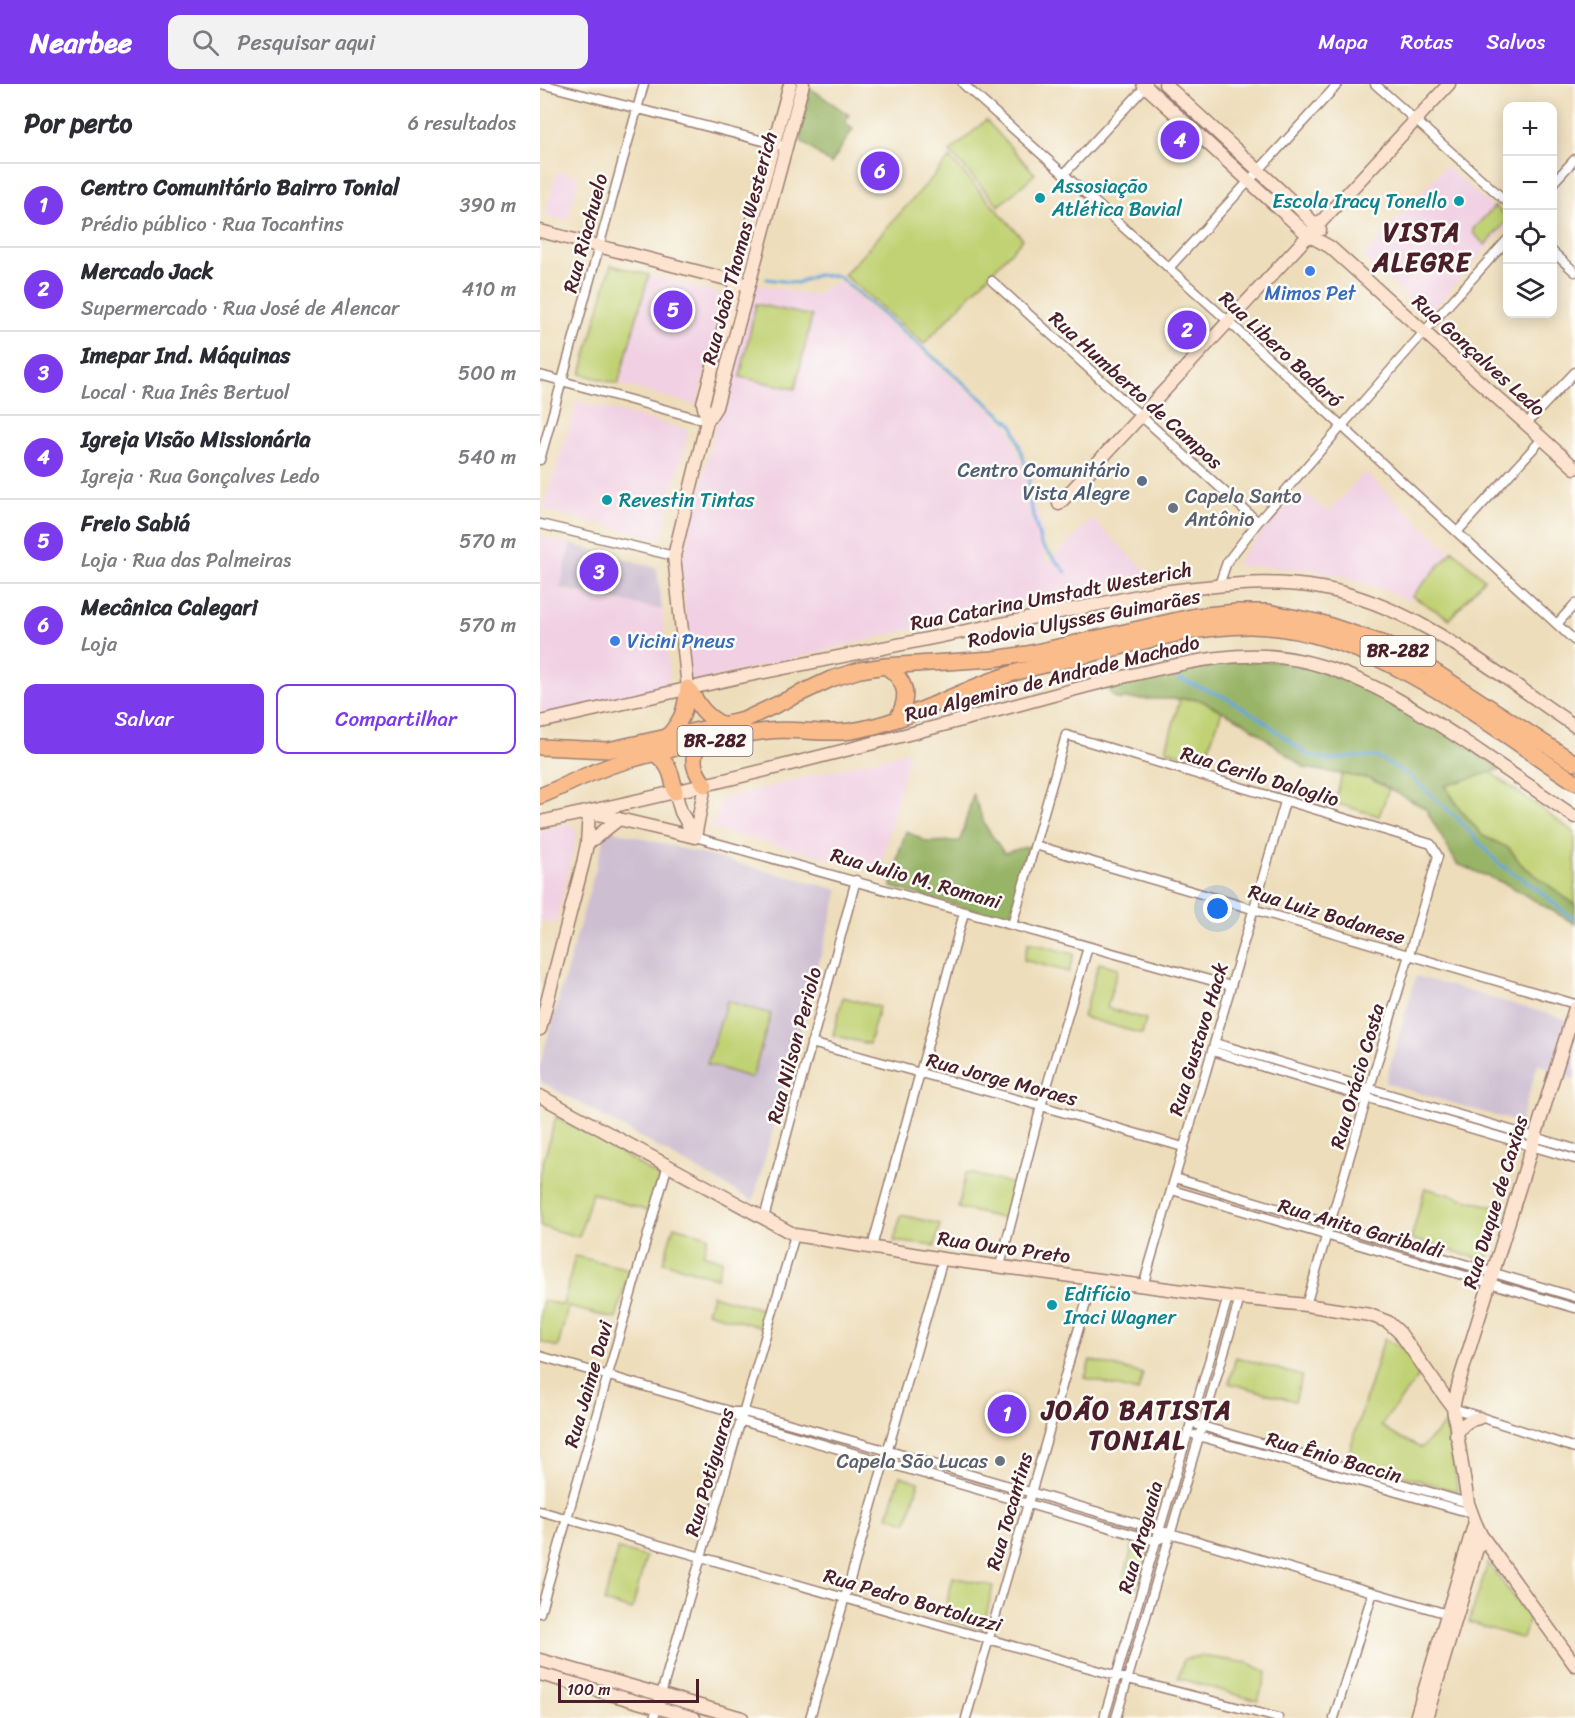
<!DOCTYPE html>
<html lang="pt">
<head>
<meta charset="utf-8">
<style>
	:root { --surface:#fff; --page:#f2f2f3; --text:#2b2b33; --muted:#7c7c81; --line:#e1e1e2; --accent:#7c3aed }
	body { margin:0; font-family:Sriracha,sans-serif; background:var(--page); color:var(--text) }
	.controls { position:absolute; right:18px; top:18px; display:grid; overflow:hidden; border-radius:12px; box-shadow:0 3px 15px #0003 }
	.controls button { width:54px; height:54px; display:grid; place-items:center; padding:0; border:0; border-bottom:2px solid var(--line); background:var(--surface); color:var(--text); font:30px sans-serif }
	.scale { position:absolute; left:18px; bottom:15px; width:141px; box-sizing:border-box; padding-left:6px; border:3px solid #4a1f2b; border-top:0; font-size:16px; line-height:21px; white-space:nowrap; color:#4a1f2b; -webkit-text-stroke:4px #fdfcf7; paint-order:stroke }
	.you { position:absolute; left:678px; top:825px; width:21px; height:21px; margin:-15px; border:4px solid #fff; border-radius:50%; background:#1a73e8; box-shadow:0 0 0 9px #1a73e833 }
	.badge { display:grid; place-items:center; width:39px; height:39px; border-radius:50%; background:var(--accent); color:#fff; font-size:20px; font-weight:700 }
	.pin { position:absolute; translate:-50% -50%; border:3px solid #fff; box-shadow:0 2px 6px #0006 }
	.list { margin:0; padding:0; list-style:none }
	h2 { display:flex; justify-content:space-between; align-items:center; height:78px; margin:0; padding:0 24px; font-size:26px }
	h2 small { font-size:20px; font-weight:400; color:var(--muted) }
	.list li { display:grid; grid-template-columns:39px 1fr auto; gap:18px; align-items:center; box-sizing:border-box; height:84px; padding:0 24px; border-top:2px solid var(--line) }
	.list b { display:block; font-size:22px; white-space:nowrap }
	.list p { margin:0; font-size:20px; white-space:nowrap; color:var(--muted) }
	.list em { font-size:20px; font-style:normal; color:var(--muted) }
	.actions { display:flex; gap:12px; padding:18px 24px }
	.actions a { flex:1; padding:14px 0; border:2px solid var(--accent); border-radius:12px; text-align:center; font-size:21px; color:var(--accent) }
	.actions .main { background:var(--accent); color:#fff }
	.icon { flex:none; width:33px; height:33px; fill:none; stroke:currentColor; stroke-width:2; stroke-linecap:round; stroke-linejoin:round }
	.map { position:relative; flex:none; width:1035px; height:1634px; overflow:hidden }
	header { display:flex; align-items:center; gap:36px; box-sizing:border-box; height:84px; padding:0 30px; background:var(--accent); color:#fff }
	header strong { font-size:28px }
	nav { display:flex; gap:33px; margin-inline-start:auto; font-size:21px }
	.search { width:420px; height:54px; background:var(--page); display:flex; align-items:center; gap:15px; box-sizing:border-box; padding:0 21px; border-radius:12px; color:var(--muted); font-size:22px }
	main { display:flex }
	aside { flex:1; background:var(--surface) }
	.map>svg:first-child { display:block }
	.built { fill:#f1d0e3 }
	.industrial { fill:#cebed1 }
	.green { fill:#c1d275; stroke:#867850; stroke-width:1.5 }
	.forest { fill:#98b466; stroke:#716a48; stroke-width:1.5 }
	.lines { fill:none; stroke-linecap:round; stroke-linejoin:round }
	.stream { stroke:#69a7db; stroke-width:3 }
	.street-casing { stroke:#9c7e72; stroke-width:11 }
	.secondary-casing { stroke:#9c7e72; stroke-width:15 }
	.highway-casing { stroke:#9c7e72; stroke-width:18 }
	.street { stroke:#fff; stroke-width:8 }
	.secondary { stroke:#fde4d1; stroke-width:12 }
	.highway { stroke:#fabc8b; stroke-width:15 }
	.culture-dot { fill:#0f9aa8; stroke:#fdfcf7; stroke-width:2 }
	.shop-dot { fill:#3f7fe0; stroke:#fdfcf7; stroke-width:2 }
	.service-dot { fill:#5c6f8a; stroke:#fdfcf7; stroke-width:2 }
	.worship-dot { fill:#6b7280; stroke:#fdfcf7; stroke-width:2 }
	.labels { text-anchor:middle; stroke-width:5; stroke-linejoin:round; paint-order:stroke }
	.shield { fill:#fdfcf7; stroke:#806168; stroke-width:1.5 }
	.shield-label { font-size:18px; font-weight:bold; fill:#4a1f2b }
	.culture-label { font-size:20px; fill:#0d838f; stroke:#fdfcf7; text-anchor:start }
	.street-label { font-size:20px; fill:#4a1f2b; stroke:#fdfcf7 }
	.shop-label { font-size:20px; fill:#366cbe; stroke:#fdfcf7 }
	.service-label { font-size:20px; fill:#4e5e75; stroke:#fdfcf7; text-anchor:end }
	.worship-label { font-size:20px; fill:#5b616d; stroke:#fdfcf7; text-anchor:start }
	.district-label { font-size:26px; font-weight:bold; letter-spacing:1.5px; fill:#4a1f2b; stroke:#fdfcf7 }
</style>
</head>
<body>
<header>
<strong>Nearbee</strong>
<div class="search"><svg class="icon" aria-label="search" viewBox="0 0 24 24"><circle cx="10" cy="10" r="6"/><path d="M15 15l6 6"/></svg>Pesquisar aqui</div>
<nav><a>Mapa</a><a>Rotas</a><a>Salvos</a></nav>
</header>
<main>
<aside>
<h2>Por perto<small>6 resultados</small></h2>
<ul class="list">
<li><span class="badge">1</span><div><b>Centro Comunitário Bairro Tonial</b><p>Prédio público · Rua Tocantins</p></div><em>390 m</em></li>
<li><span class="badge">2</span><div><b>Mercado Jack</b><p>Supermercado · Rua José de Alencar</p></div><em>410 m</em></li>
<li><span class="badge">3</span><div><b>Imepar Ind. Máquinas</b><p>Local · Rua Inês Bertuol</p></div><em>500 m</em></li>
<li><span class="badge">4</span><div><b>Igreja Visão Missionária</b><p>Igreja · Rua Gonçalves Ledo</p></div><em>540 m</em></li>
<li><span class="badge">5</span><div><b>Freio Sabiá</b><p>Loja · Rua das Palmeiras</p></div><em>570 m</em></li>
<li><span class="badge">6</span><div><b>Mecânica Calegari</b><p>Loja</p></div><em>570 m</em></li>
</ul>
<div class="actions"><a class="main">Salvar</a><a>Compartilhar</a></div>
</aside>
<div class="map">
<svg width="1035" height="1634" viewBox="0 0 1035 1634">
	<rect width="100%" height="100%" fill="#fdfcf7"/>
	<filter id="ink" filterUnits="userSpaceOnUse"><feTurbulence type="fractalNoise" baseFrequency=".0167" numOctaves="2"/><feDisplacementMap in="SourceGraphic" scale="12" xChannelSelector="R" yChannelSelector="G"/><feConvolveMatrix kernelMatrix="1 2 1 2 8 2 1 2 1" color-interpolation-filters="sRGB"/></filter>
	<filter id="wash" filterUnits="userSpaceOnUse"><feTurbulence type="fractalNoise" baseFrequency=".008" numOctaves="4" result="noise"/><feDisplacementMap in="SourceGraphic" scale="24" xChannelSelector="R" yChannelSelector="G"/><feGaussianBlur stdDeviation="1.35" result="paint"/><feColorMatrix in="noise" values="0 0 0 0 0 0 0 0 0 0 0 0 0 0 0 0 0 1.4 0 .05"/><feComposite in="paint" operator="in"/></filter>
	<g filter="url(#wash)">
		<rect width="100%" height="100%" fill="#edddba"/>
		<!-- built -->
		<path class="built" d="M905 82 967 136V141L888 231 823 174Z
			M17 87 39 93 27 137 5 131Z
			M109 191 186 212 156 321 78 300Z
			M298 197 469 342 501 440 506 481 552 435 611 491 392 540 151 599 141 477 212 200 274 211Z
			M37 317 149 346 121 455 3 426Z
			M825 388 913 470 868 517 843 505 802 492 767 485 701 482 696 478 761 406 788 428Z
			M0 453 31 460 20 505 122 526 130 593 123 604 0 633Z
			M369 667 340 787 171 745 180 715Z
			M26 740 33 742 37 747 36 756 15 841 0 837V746Z"/>
		<!-- industrial -->
		<path class="industrial" d="M31 460 117 484 122 526 20 504Z
			M67 745 299 806 213 1117 0 997V980Z
			M876 892 1035 938V996L998 980 980 1039 845 999Z"/>
		<!-- green -->
		<path class="green" d="M446 36 495 90 459 122 410 68Z
			M410 74 483 155 384 260 304 191Z
			M955 122 967 134V137L945 161 933 149V145Z
			M71 181 109 191 78 300 41 290Z
			M216 220 272 232 255 305 200 293Z
			M913 466 944 495 910 535 872 512Z
			M640 615H658L682 627 664 677 626 666Z
			M950 688 1035 749V821L982 781 969 764 943 752 920 725 905 701Z
			M802 690 830 695 849 705 839 732 795 719Z
			M488 858 534 870 529 888 484 876Z
			M559 879 578 884 567 924 606 935 602 950 543 933Z
			M303 913 339 923 329 960 293 951Z
			M187 917 231 930 212 994 167 980Z
			M16 1033 65 1059 119 1093 108 1127 52 1109 39 1153 0 1142V1089Z
			M426 1088 473 1100 465 1135 418 1124Z
			M885 1104 962 1125 947 1177 871 1155Z
			M361 1131 400 1140 395 1162 354 1157Z
			M134 1142 168 1152 163 1170 182 1176 177 1194 123 1178Z
			M35 1172 89 1185 76 1235 28 1223 18 1263 0 1258V1229L3 1217 23 1221Z
			M172 1211 228 1227 223 1244 167 1228Z
			M844 1255 863 1263 880 1291 841 1341 853 1350 881 1364 906 1339 918 1408 807 1375Z
			M696 1273 762 1292 755 1317 689 1299Z
			M550 1276 603 1290 598 1308 545 1294Z
			M360 1392 379 1398 367 1438 348 1432Z
			M593 1461 610 1466 598 1504 582 1499Z
			M78 1465 106 1473 92 1526 64 1518Z
			M948 1479 989 1534 983 1555 929 1538Z
			M413 1493 453 1502 443 1545 403 1535Z
			M661 1572 708 1579 727 1588 718 1617 638 1594 644 1575Z"/>
		<!-- forest -->
		<path class="forest" d="M270 4 309 31 305 38 313 45 291 80 260 56Z
			M697 577H757L833 603 962 685 905 702 920 725 943 752 969 764 982 781 1035 821V840L966 800 917 780 885 724 831 695 765 684 704 638 658 615H576L563 601Z
			M433 711 446 743 464 769 489 762 470 836 351 803 358 771 366 747 387 758 420 757Z"/>
		<g class="lines">
			<!-- stream -->
			<path class="stream" d="M227 195 257 199 277 191 298 192 473 341 489 393V415L501 460 526 488
				M637 594 685 613 721 635 768 671 790 676 812 673H837L870 692 916 733 958 779 995 803 1029 832 1035 834"/>
		</g>
	</g>
	<g filter="url(#ink)">
		<g class="lines">
			<defs>
				<path id="street" d="M1 0 239 61
					M423 0 688 237 1035 557
					M835 0 968 119
					M524 90 608 0
					M1012 100 1035 75
					M1012 167 1035 188
					M629 184 798 0
					M452 197 718 438
					M0 291 167 337
					M987 339 1035 288
					M0 376 104 0
					M0 440 134 472
					M917 448 1002 355
					M679 501 687 478 718 438 884 248 968 155
					M1017 540 1035 520
					M155 753 691 902
					M495 761 1035 920
					M472 841 526 651 891 760 898 772 766 1221
					M271 959 501 1022 643 1063
					M675 959 1035 1065
					M673 967 730 985 1035 1075
					M635 1094 1035 1213
					M632 1106 1035 1224
					M224 1134 316 796
					M332 1163 424 829
					M460 1182 501 1022 548 863
					M603 1202 745 718
					M0 1272 193 1328H204L229 1334 349 1367 911 1531
					M913 1324 1035 1364
					M198 1333 202 1337 616 1457 630 1449
					M658 1341 928 1419
					M655 1351 931 1429
					M0 1427 588 1595 738 1634
					M0 1529 128 1080
					M114 1634 255 1151
					M270 1634 403 1175
					M426 1634 553 1195
					M564 1634 688 1213
					M576 1634 700 1214
					M794 1634 833 1508"/>
				<path id="secondary" d="M603 0 768 151 790 163 1035 384
					M625 0 757 122 780 146
					M0 147 202 199
					M167 337 163 319 250 0
					M519 420 909 0
					M148 604 134 472 167 337 176 323 263 0
					M0 638 195 594 613 509C669 502 725 494 781 504 876 521 957 590 1035 642
					M135 708 141 728 155 753
					M0 738C135 710 269 676 403 641 469 624 534 604 600 589 652 577 705 565 758 576 822 589 877 626 930 661 965 685 1000 709 1035 733
					M155 753 165 701
					M47 760 79 735
					M1035 924 919 1298 913 1324 928 1419 935 1438 941 1451 1035 1581
					M0 945 43 779 47 760 49 728 155 753
					M0 1012 255 1151 403 1175 688 1213 766 1221 830 1231 848 1238 860 1249 913 1324
					M916 1351C922 1341 927 1336 939 1334
					M0 1576 202 1634
					M0 1590 154 1634
					M876 1634 935 1438
					M886 1634 941 1451"/>
				<path id="highway" d="M345 582C367 596 370 613 357 635
					M148 604C159 622 164 631 183 641
					M128 652C143 635 145 627 148 604
					M157 661C151 677 154 687 165 701
					M0 663 68 666 204 636 291 595 320 586 345 582 453 575 487 570 656 532 696 528H728L782 539 845 560 889 584 1035 679
					M115 670C130 680 132 691 135 708
					M0 712C25 702 50 688 76 680 123 666 179 653 228 647 255 644 284 651 311 647 370 638 421 604 477 588 506 580 535 574 563 567 612 555 660 542 710 542 830 544 939 635 1035 698"/>
			</defs>
			<!-- street casing -->
			<use href="#street" class="street-casing"/>
			<!-- secondary casing -->
			<use href="#secondary" class="secondary-casing"/>
			<!-- highway casing -->
			<use href="#highway" class="highway-casing"/>
			<!-- street -->
			<use href="#street" class="street"/>
			<!-- secondary -->
			<use href="#secondary" class="secondary"/>
			<!-- highway -->
			<use href="#highway" class="highway"/>
		</g>
	</g>
	<!-- markers -->
	<g class="culture-dot">
		<circle cx="500" cy="114" r="6"/>
		<circle cx="919" cy="117" r="6"/>
		<circle cx="67" cy="416" r="6"/>
		<circle cx="512" cy="1221" r="6"/>
	</g>
	<g class="shop-dot">
		<circle cx="770" cy="187" r="6"/>
		<circle cx="75" cy="557" r="6"/>
	</g>
	<circle class="service-dot" cx="602" cy="397" r="6"/>
	<g class="worship-dot">
		<circle cx="633" cy="424" r="6"/>
		<circle cx="460" cy="1377" r="6"/>
	</g>
	<g class="labels">
		<!-- shield labels -->
		<g class="shield">
			<rect x="820.5" y="552" width="75" height="30" rx="4.5"/>
			<rect x="137.5" y="642" width="75" height="30" rx="4.5"/>
		</g>
		<g class="shield-label">
			<text x="858" y="573">BR-282</text>
			<text x="175" y="663">BR-282</text>
		</g>
		<!-- culture labels -->
		<g class="culture-label">
			<text x="512" y="109">Assosiação<tspan x="512" dy="23">Atlética Bavial</tspan></text>
			<text x="907" y="124" text-anchor="end">Escola Iracy Tonello</text>
			<text x="79" y="423">Revestin Tintas</text>
			<text x="524" y="1217">Edifício<tspan x="524" dy="23">Iraci Wagner</tspan></text>
		</g>
		<!-- street labels -->
		<g class="street-label">
			<text transform="translate(45 149) rotate(-75)" y="7">Rua Riachuelo</text>
			<text transform="translate(199 164) rotate(-75)" y="7">Rua João Thomas Westerich</text>
			<text transform="translate(741 265) rotate(43)" y="7">Rua Libero Badaró</text>
			<text transform="translate(939 271) rotate(42)" y="7">Rua Gonçalves Ledo</text>
			<text transform="translate(596 306) rotate(42)" y="7">Rua Humberto de Campos</text>
			<text transform="translate(511 512) rotate(-11)" y="7">Rua Catarina Umstadt Westerich</text>
			<text transform="translate(544 534) rotate(-11)" y="7">Rodovia Ulysses Guimarães</text>
			<text transform="translate(512 594) rotate(-14)" y="7">Rua Algemiro de Andrade Machado</text>
			<text transform="translate(720 692) rotate(17)" y="7">Rua Cerilo Daloglio</text>
			<text transform="translate(376 794) rotate(16)" y="7">Rua Julio M. Romani</text>
			<text transform="translate(787 830) rotate(17)" y="7">Rua Luiz Bodanese</text>
			<text transform="translate(658 955) rotate(-73)" y="7">Rua Gustavo Hack</text>
			<text transform="translate(254 961) rotate(-75)" y="7">Rua Nilson Periolo</text>
			<text transform="translate(817 992) rotate(-74)" y="7">Rua Orácio Costa</text>
			<text transform="translate(462 995) rotate(15)" y="7">Rua Jorge Moraes</text>
			<text transform="translate(955 1118) rotate(-73)" y="7">Rua Duque de Caxias</text>
			<text transform="translate(821 1144) rotate(16)" y="7">Rua Anita Garibaldi</text>
			<text transform="translate(464 1163) rotate(8)" y="7">Rua Ouro Preto</text>
			<text transform="translate(48 1300) rotate(-74)" y="7">Rua Jaime Davi</text>
			<text transform="translate(794 1373) rotate(16)" y="7">Rua Ênio Baccin</text>
			<text transform="translate(169 1388) rotate(-74)" y="7">Rua Potiguaras</text>
			<text transform="translate(469 1427) rotate(-74)" y="7">Rua Tocantins</text>
			<text transform="translate(600 1453) rotate(-74)" y="7">Rua Araguaia</text>
			<text transform="translate(373 1516) rotate(16)" y="7">Rua Pedro Bortoluzzi</text>
		</g>
		<!-- shop labels -->
		<g class="shop-label">
			<text x="770" y="216">Mimos Pet</text>
			<text x="87" y="564" text-anchor="start">Vicini Pneus</text>
		</g>
		<!-- service labels -->
		<g class="service-label">
			<text x="590" y="393">Centro Comunitário<tspan x="590" dy="23">Vista Alegre</tspan></text>
		</g>
		<!-- worship labels -->
		<g class="worship-label">
			<text x="645" y="419">Capela Santo<tspan x="645" dy="23">Antônio</tspan></text>
			<text x="448" y="1384" text-anchor="end">Capela São Lucas</text>
		</g>
		<!-- district labels -->
		<g class="district-label">
			<text x="882" y="157">VISTA<tspan x="882" dy="30">ALEGRE</tspan></text>
			<text x="597" y="1335">JOÃO BATISTA<tspan x="597" dy="30">TONIAL</tspan></text>
		</g>
	</g>
</svg>
<div class="controls">
<button>+</button>
<button>−</button>
<button><svg class="icon" aria-label="locate" viewBox="0 0 24 24"><circle cx="12" cy="12" r="6"/><path d="M12 2v4M12 18v4M2 12h4M18 12h4"/></svg></button>
<button><svg class="icon" aria-label="layers" viewBox="0 0 24 24"><path d="M12 4l9 5-9 5-9-5zM3 14l9 5 9-5"/></svg></button>
</div>
<div class="scale">100 m</div>
<div class="you"></div>
<div class="pin badge" style="left:467px;top:1330px">1</div>
<div class="pin badge" style="left:647px;top:246px">2</div>
<div class="pin badge" style="left:59px;top:488px">3</div>
<div class="pin badge" style="left:640px;top:56px">4</div>
<div class="pin badge" style="left:133px;top:226px">5</div>
<div class="pin badge" style="left:340px;top:87px">6</div>
</div>
</main>
</body>
</html>
